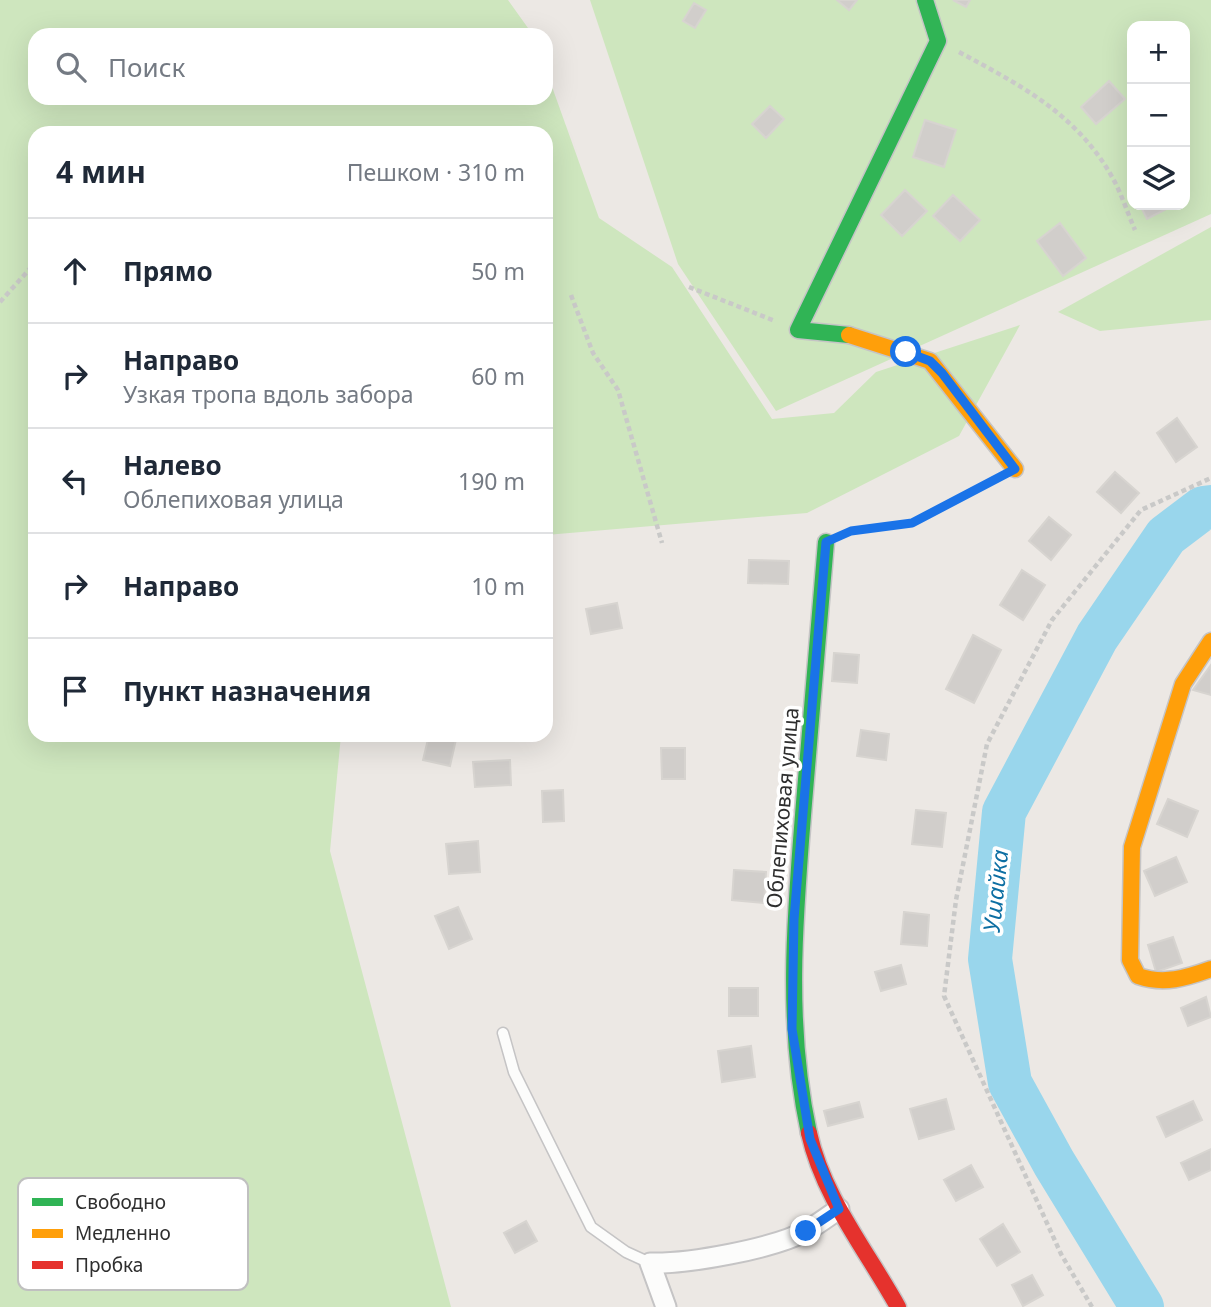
<!DOCTYPE html>
<html lang="ru">
<head>
<meta charset="utf-8">
<style>
	:root { --surface:#fff; --page:#f2f2f3; --text:#1f2937; --muted:#747a83; --line:#e0e1e3 }
	body { margin:0; font-family:"Noto Sans",sans-serif; background:var(--page); color:var(--text) }
	.controls { position:absolute; right:21px; top:21px; display:grid; overflow:hidden; border-radius:14px; box-shadow:0 7px 28px #0002 }
	.controls button { width:63px; height:63px; display:grid; place-items:center; padding:0; border:0; border-bottom:2px solid var(--line); background:var(--surface); color:var(--text); font:35px sans-serif }
	.stop { position:absolute; width:21px; height:21px; margin:-16px; border:5px solid #1a73e8; border-radius:50%; background:#fff }
	.stop.end { background:#1a73e8; border-color:#fff; box-shadow:0 2px 7px #0008 }
	.list { margin:0; padding:0; list-style:none }
	h2 { display:flex; justify-content:space-between; align-items:center; height:91px; margin:0; padding:0 28px; font-size:30px }
	h2 small { font-size:23px; font-weight:400; color:var(--muted) }
	.list li { display:grid; grid-template-columns:46px 1fr auto; gap:21px; align-items:center; box-sizing:border-box; height:105px; padding:0 28px; border-top:2px solid var(--line) }
	.list b { display:block; font-size:26px; white-space:nowrap }
	.list p { margin:0; font-size:23px; white-space:nowrap; color:var(--muted) }
	.list em { font-size:23px; font-style:normal; color:var(--muted) }
	.icon { flex:none; width:38px; height:38px; fill:none; stroke:currentColor; stroke-width:2; stroke-linecap:round; stroke-linejoin:round }
	.map { position:relative; flex:none; width:1211px; height:1307px; overflow:hidden }
	.search { position:absolute; background:var(--surface); box-shadow:0 7px 28px #0002; left:28px; top:28px; width:525px; height:77px; display:flex; align-items:center; gap:18px; box-sizing:border-box; padding:0 24px; border-radius:21px; color:var(--muted); font-size:26px }
	.panel { position:absolute; background:var(--surface); box-shadow:0 7px 28px #0002; left:28px; top:126px; width:525px; height:616px; border-radius:21px }
	.map>svg:first-child { display:block }
	.green { fill:#cee6be; fill-rule:evenodd }
	.lines { fill:none; stroke-linecap:round; stroke-linejoin:round }
	.river { stroke:#99d6ec; stroke-width:44 }
	.building { fill:#d1cecb; stroke:#d7d4d0; stroke-width:2 }
	.lane-casing { stroke:#c5c4c5; stroke-width:13 }
	.street-casing { stroke:#c5c4c5; stroke-width:23 }
	.fast-casing { stroke:#c5c4c5; stroke-width:19 }
	.slow-casing { stroke:#c5c4c5; stroke-width:19 }
	.jam-casing { stroke:#c5c4c5; stroke-width:19 }
	.path { stroke:#c9c9c8; stroke-width:4.5; stroke-dasharray:5 3.5; stroke-linecap:butt }
	.lane { stroke:#fcfcfb; stroke-width:10 }
	.street { stroke:#fcfcfb; stroke-width:19 }
	.fast { stroke:#30b455; stroke-width:16 }
	.slow { stroke:#ff9f0a; stroke-width:16 }
	.jam { stroke:#e5322d; stroke-width:16 }
	.route { stroke:#1a73e8; stroke-width:9 }
	.labels { text-anchor:middle; stroke-width:7; stroke-linejoin:round; paint-order:stroke }
	.street-label { font-size:21px; fill:#2e2e2e; stroke:#fff }
	.water-label { font-size:23px; font-style:italic; fill:#0d6fa3; stroke:#fff }
	.key { fill:#fff; stroke:#c0c0c0; stroke-width:2 }
	.key-label { font-size:19px; fill:#2e2e2e }
</style>
</head>
<body>
<div class="map">
<svg width="1211" height="1307" viewBox="0 0 1211 1307">
	<rect width="100%" height="100%" fill="#ece8e4"/>
	<!-- green -->
	<path class="green" d="M0 0H508L533 35H35V98H546V70L599 218 672 267 772 419 834 413 876 372 1020 325 959 436 807 513 546 535V133H35V735H341L330 851 451 1307H0Z
		M590 0H1211V214L776 411 678 264ZM1132 26H1185V205H1132Z
		M1211 227V320L1100 331 1058 312Z"/>
	<g class="lines">
		<!-- river -->
		<path class="river" d="M1142 1307 1054 1163 1010 1083 990 959 1004 812 1097 637 1166 536 1203 508 1211 507"/>
	</g>
	<!-- building -->
	<path class="building" d="M837 0H857L849 10Z
		M953 0H970L966 7Z
		M694 3 706 10 695 28 683 21Z
		M1109 81 1125 99 1096 124 1081 107Z
		M770 106 784 119 766 138 752 124Z
		M925 120 956 130 944 167 913 157Z
		M905 190 927 211 902 236 881 215Z
		M953 195 980 220 960 241 933 216Z
		M1140 205H1174L1147 219Z
		M1060 223 1086 258 1063 276 1037 241Z
		M1177 418 1197 447 1176 462 1157 433Z
		M1115 472 1139 493 1121 513 1097 492Z
		M1049 517 1071 535 1051 560 1029 541Z
		M749 560 789 561 788 584 748 583Z
		M1022 570 1045 585 1023 620 1000 605Z
		M617 603 622 628 591 634 586 609Z
		M973 635 1001 650 974 703 946 689Z
		M834 653 859 655 857 683 832 681Z
		M1211 665V695L1193 690Z
		M861 730 889 734 886 760 857 756Z
		M429 735H457L450 766 423 760Z
		M661 748H685V779H662Z
		M510 760 511 785 475 787 473 762Z
		M563 790 564 821 543 822 542 791Z
		M1168 799 1198 811 1187 837 1157 824Z
		M916 810 946 813 942 847 912 844Z
		M478 841 480 872 449 874 446 844Z
		M1176 857 1187 882 1155 896 1144 871Z
		M734 870 766 872 764 903 732 900Z
		M458 907 472 939 449 949 435 916Z
		M904 912 929 915 927 946 901 944Z
		M1173 937 1182 963 1156 972 1148 945Z
		M901 965 906 984 881 991 875 972Z
		M729 988H758V1016H729Z
		M1206 997 1211 1017 1188 1026 1181 1008Z
		M751 1046 755 1077 722 1082 718 1051Z
		M946 1099 954 1129 919 1139 910 1109Z
		M1193 1101 1202 1120 1166 1137 1157 1117Z
		M859 1102 863 1117 828 1126 824 1111Z
		M1211 1149V1170L1189 1180 1181 1163Z
		M971 1165 983 1187 956 1201 944 1180Z
		M526 1221 537 1241 515 1253 504 1233Z
		M1003 1224 1020 1252 997 1266 980 1239Z
		M1032 1275 1043 1295 1023 1306 1012 1285Z"/>
	<g class="lines">
		<defs>
			<path id="lane" d="M503 1033 514 1072 591 1227 626 1252 650 1263"/>
			<path id="street" d="M666 1307 650 1263C688 1264 774 1249 808 1230 818 1224 829 1216 839 1209"/>
			<path id="fast" d="M849 335 798 330 938 41 925 0
				M809 1133C785 1023 795 914 804 803 812 716 819 629 826 542"/>
			<path id="slow" d="M849 335 930 361 1015 469
				M1211 641 1183 684 1132 847 1130 960 1138 976C1164 985 1186 978 1211 969"/>
			<path id="jam" d="M809 1133C823 1197 867 1251 898 1307"/>
		</defs>
		<!-- lane casing -->
		<use href="#lane" class="lane-casing"/>
		<!-- street casing -->
		<use href="#street" class="street-casing"/>
		<!-- fast casing -->
		<use href="#fast" class="fast-casing"/>
		<!-- slow casing -->
		<use href="#slow" class="slow-casing"/>
		<!-- jam casing -->
		<use href="#jam" class="jam-casing"/>
		<!-- path -->
		<path class="path" d="M959 52C1020 85 1075 113 1111 175 1121 192 1127 212 1135 230
			M689 287 775 321
			M571 295 593 353 618 390 662 543
			M0 302 35 263
			M846 533 912 523 994 480
			M1092 1307 1061 1254 944 996 956 900 987 744 1052 620 1141 510 1211 478"/>
		<!-- lane -->
		<use href="#lane" class="lane"/>
		<!-- street -->
		<use href="#street" class="street"/>
		<!-- fast -->
		<use href="#fast" class="fast"/>
		<!-- slow -->
		<use href="#slow" class="slow"/>
		<!-- jam -->
		<use href="#jam" class="jam"/>
	</g>
	<g class="lines">
		<!-- route -->
		<path class="route" d="M806 1231 839 1209 810 1139 792 1029 794 919 826 542 851 531 912 523 1015 469 942 373 930 361 906 352"/>
	</g>
	<g class="labels">
		<!-- street labels -->
		<g class="street-label">
			<text transform="translate(783 808) rotate(-85)" y="7">Облепиховая улица</text>
		</g>
		<!-- water labels -->
		<g class="water-label">
			<text transform="translate(996 891) rotate(-84)" y="8">Ушайка</text>
		</g>
	</g>
	<!-- legend -->
	<rect x="18" y="1178" width="230" height="112" rx="10" class="key"/>
	<rect x="32" y="1198" width="31" height="8" fill="#30b455"/>
	<rect x="32" y="1229" width="31" height="9" fill="#ff9f0a"/>
	<rect x="32" y="1261" width="31" height="8" fill="#e5322d"/>
	<g class="key-label">
		<text x="75" y="1209">Свободно</text>
		<text x="75" y="1240">Медленно</text>
		<text x="75" y="1272">Пробка</text>
	</g>
</svg>
<div class="controls">
<button>+</button>
<button>−</button>
<button><svg class="icon" aria-label="layers" viewBox="0 0 24 24"><path d="M12 4l9 5-9 5-9-5zM3 14l9 5 9-5"/></svg></button>
</div>
<div class="stop" style="left:906px;top:352px"></div>
<div class="stop end" style="left:806px;top:1231px"></div>
<div class="search"><svg class="icon" aria-label="search" viewBox="0 0 24 24"><circle cx="10" cy="10" r="6"/><path d="M15 15l6 6"/></svg>Поиск</div>
<section class="panel">
<h2>4 мин<small>Пешком · 310 m</small></h2>
<ul class="list">
<li><svg class="icon" aria-label="ahead" viewBox="0 0 24 24"><path d="M12 20V5M6 11l6-6 6 6"/></svg><div><b>Прямо</b></div><em>50 m</em></li>
<li><svg class="icon" aria-label="right" viewBox="0 0 24 24"><path d="M7 20v-9h11M14 6l5 5-5 5"/></svg><div><b>Направо</b><p>Узкая тропа вдоль забора</p></div><em>60 m</em></li>
<li><svg class="icon" aria-label="left" viewBox="0 0 24 24"><path d="M17 20v-9H6M10 6l-5 5 5 5"/></svg><div><b>Налево</b><p>Облепиховая улица</p></div><em>190 m</em></li>
<li><svg class="icon" aria-label="right" viewBox="0 0 24 24"><path d="M7 20v-9h11M14 6l5 5-5 5"/></svg><div><b>Направо</b></div><em>10 m</em></li>
<li><svg class="icon" aria-label="arrive" viewBox="0 0 24 24"><path d="M6 21V4h12l-3 4 3 4H6"/></svg><div><b>Пункт назначения</b></div></li>
</ul>
</section>
</div>
</body>
</html>
